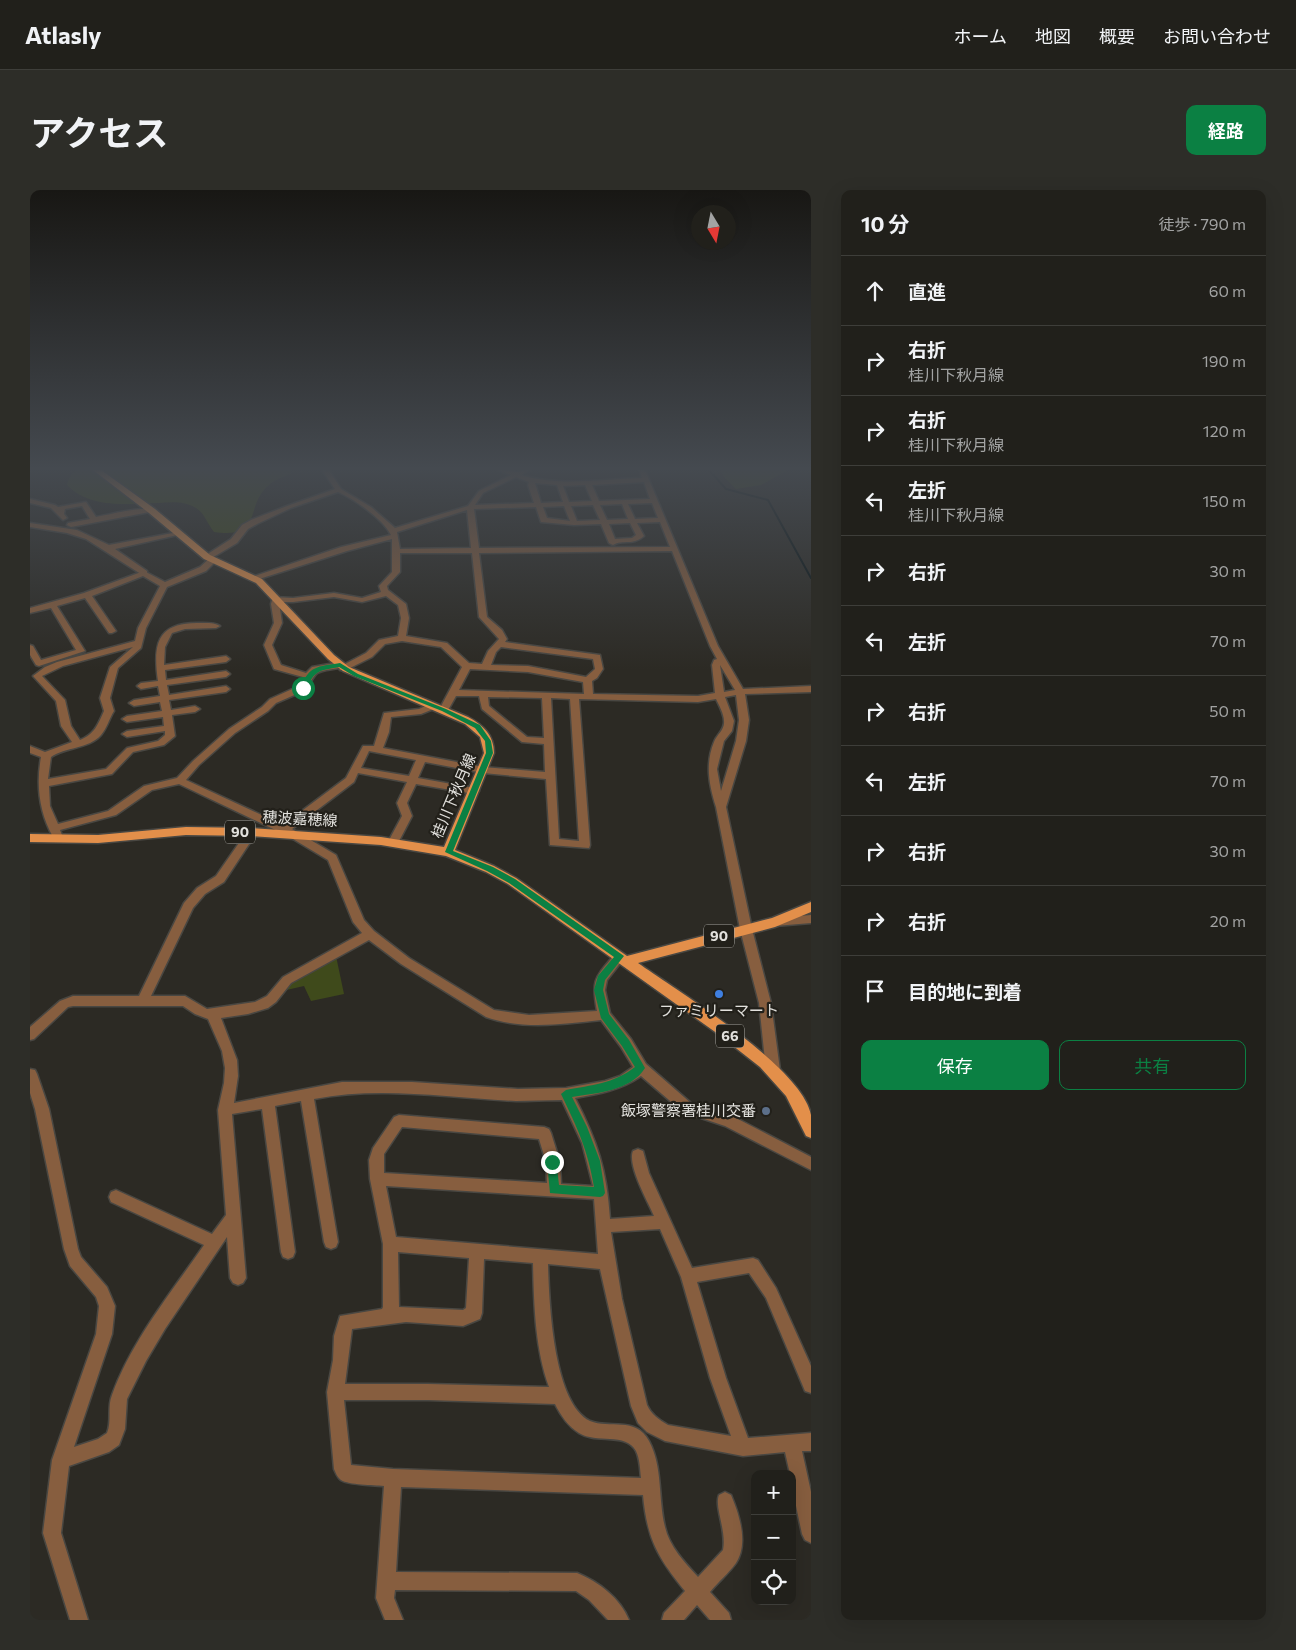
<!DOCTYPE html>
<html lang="ja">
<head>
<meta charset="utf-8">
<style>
	:root { --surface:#21201b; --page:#2d2d28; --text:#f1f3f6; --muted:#a2a3a3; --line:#3e3e3a; --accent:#0b8043 }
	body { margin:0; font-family:Commissioner,"Noto Sans JP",sans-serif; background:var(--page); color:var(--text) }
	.controls { position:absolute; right:15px; bottom:15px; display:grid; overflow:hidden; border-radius:10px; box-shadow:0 5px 20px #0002 }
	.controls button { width:45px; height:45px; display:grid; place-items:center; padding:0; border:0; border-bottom:1px solid var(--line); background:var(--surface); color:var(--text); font:25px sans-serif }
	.compass { position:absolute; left:661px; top:15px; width:45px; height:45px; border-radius:50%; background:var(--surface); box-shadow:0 5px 20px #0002; rotate:170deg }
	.stop { position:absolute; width:15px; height:15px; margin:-11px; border:4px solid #0b8043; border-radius:50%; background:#fff }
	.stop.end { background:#0b8043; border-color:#fff; box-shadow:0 1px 5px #0008 }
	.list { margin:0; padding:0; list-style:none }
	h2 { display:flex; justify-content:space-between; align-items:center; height:65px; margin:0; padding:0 20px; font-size:21px }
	h2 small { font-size:16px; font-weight:400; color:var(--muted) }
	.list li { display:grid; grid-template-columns:32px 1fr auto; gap:15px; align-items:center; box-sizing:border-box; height:70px; padding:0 20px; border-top:1px solid var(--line) }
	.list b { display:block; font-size:19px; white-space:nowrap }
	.list p { margin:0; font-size:16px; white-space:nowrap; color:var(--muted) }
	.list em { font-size:16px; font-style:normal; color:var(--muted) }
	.actions { display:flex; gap:10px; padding:15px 20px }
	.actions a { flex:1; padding:11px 0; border:1px solid var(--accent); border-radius:10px; text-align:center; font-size:18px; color:var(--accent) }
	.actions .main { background:var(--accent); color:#fff }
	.icon { flex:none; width:28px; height:28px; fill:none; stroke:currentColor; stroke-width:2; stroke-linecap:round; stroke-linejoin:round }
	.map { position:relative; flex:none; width:781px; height:1430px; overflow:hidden; border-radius:10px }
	header { display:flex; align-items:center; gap:30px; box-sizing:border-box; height:70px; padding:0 25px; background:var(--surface); border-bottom:1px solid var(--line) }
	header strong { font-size:24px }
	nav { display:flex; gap:28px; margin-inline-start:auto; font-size:18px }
	.intro { display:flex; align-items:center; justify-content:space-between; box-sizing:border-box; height:120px; padding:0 30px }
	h1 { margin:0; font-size:35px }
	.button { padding:12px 22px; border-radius:10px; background:var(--accent); color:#fff; font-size:18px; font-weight:700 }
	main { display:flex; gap:30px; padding:0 30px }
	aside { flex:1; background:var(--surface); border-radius:10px; box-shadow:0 5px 20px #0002 }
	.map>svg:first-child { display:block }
	.green { fill:#3f4a1b }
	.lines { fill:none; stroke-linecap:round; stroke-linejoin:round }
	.stream { stroke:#061214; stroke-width:2 }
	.minor-casing { stroke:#494742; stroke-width:3 }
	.tertiary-casing { stroke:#494742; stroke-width:3 }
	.primary-casing { stroke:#494742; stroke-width:3 }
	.minor { fill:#875e3f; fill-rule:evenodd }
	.tertiary { fill:#875e3f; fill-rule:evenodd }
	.primary { fill:#e38f4a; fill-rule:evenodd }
	.route { fill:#0b8043 }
	.shop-dot { fill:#3f7fe0; stroke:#22201a; stroke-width:2 }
	.service-dot { fill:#5c6f8a; stroke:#22201a; stroke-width:2 }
	.labels { text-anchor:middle; stroke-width:4.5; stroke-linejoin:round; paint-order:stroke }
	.shield { fill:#22201a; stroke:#a8a7a2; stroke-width:1 }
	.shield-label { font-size:14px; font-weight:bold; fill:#e2e1dd }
	.street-label { font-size:15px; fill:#e2e1dd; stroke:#22201a }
	.poi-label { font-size:15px; fill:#e2e1dd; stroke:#22201a }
</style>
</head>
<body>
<header>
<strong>Atlasly</strong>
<nav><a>ホーム</a><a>地図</a><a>概要</a><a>お問い合わせ</a></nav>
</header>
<div class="intro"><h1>アクセス</h1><a class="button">経路</a></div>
<main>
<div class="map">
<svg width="781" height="1430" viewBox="0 0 781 1430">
	<rect width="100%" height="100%" fill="#2c2a24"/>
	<!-- green -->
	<path class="green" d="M45 280H262L260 284C253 287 244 290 239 295 213 317 235 349 184 342 178 335 174 322 166 318 155 311 141 312 129 313 98 314 60 319 37 295L39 288Z
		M690 280H758L731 295 706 299 694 287Z
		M306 766 314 804 281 811 274 796 252 801 256 796Z"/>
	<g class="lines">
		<!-- stream -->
		<path class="stream" d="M679 280 696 299 738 310 781 388"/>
		<defs>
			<path id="minor" d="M292 280H299L311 299 341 317 365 338 438 316 449 301 481 285 468 280 487 282 499 280 491 285C531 297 572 289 612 288L609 280H615L688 456 713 499 781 496V502L715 504 719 530 716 551 696 617 722 739 741 813 750 880 748 884 743 885 738 884 736 880 729 813 710 739 686 617C679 595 675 574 684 552 687 544 695 540 694 531 694 524 689 515 686 509L668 512 549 509 560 655 559 658 520 655 516 589 453 583 395 572 388 588 444 598 449 601 444 604 386 594 377 613 382 626 367 655 363 656 358 652 372 626 367 613 377 592 328 583 324 592 262 639 306 665 334 730 344 741 379 768 464 820 499 825 567 821C561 789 565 788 585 764H593L595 767 577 790 575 800 580 823 601 849 616 874 662 914 704 927 781 967V980L695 936 653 922 611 886C591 900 568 904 545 908 567 951 577 980 580 1029L624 1026C618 1012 597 975 603 961L608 959 613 961 619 983 662 1078 723 1068 728 1070 746 1098 781 1176V1203L775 1201 736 1108 719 1083 667 1092 696 1188 718 1248 781 1243V1261H772L781 1302V1353L775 1350 772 1344 762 1297V1284H760L755 1262 713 1266 635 1251 617 1242 608 1233 601 1216 570 1079 518 1074C519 1111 523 1213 560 1231 579 1239 606 1226 619 1251 633 1277 628 1309 635 1337 639 1356 655 1373 668 1387L693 1360C697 1341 684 1317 689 1305L695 1302 701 1305C709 1324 719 1353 706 1373 699 1383 688 1392 680 1402L699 1423 701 1430H680L667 1415 654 1430H632L634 1423 655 1401C628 1368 617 1349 613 1305L371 1297 366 1382 547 1383C569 1392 590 1408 599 1430H578L559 1410 546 1401 365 1400 364 1408 373 1430H355L346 1408 354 1296C343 1295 319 1295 311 1290 307 1287 306 1283 304 1279L297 1202 303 1170 304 1146 310 1126 352 1119 353 1117V1054L340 989 339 970 343 958 364 927 369 925 514 937 519 939 521 943 530 972 531 994 563 996 552 953 532 910C517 910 501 911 486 911 419 908 351 896 284 909L308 1052 306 1057 301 1059 296 1057 294 1052 271 911 245 916 265 1062 263 1067 258 1069 253 1067 251 1062 232 919 202 924 216 1088 213 1093 208 1095 203 1093 200 1088 197 1047 135 1139 116 1171 97 1209 95 1239 89 1255 79 1262 39 1276 31 1343 58 1430H40L13 1343 22 1270 66 1144 69 1116 66 1107 40 1076 34 1059 5 919 0 903V879L5 880 7 884 19 919 48 1059 51 1067 77 1097 85 1116 82 1144 44 1257 68 1249 77 1243C82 1231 77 1217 82 1205 102 1150 141 1103 174 1055L81 1012 79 1007 81 1002 86 1000 182 1044 196 1025 188 920 194 893 195 878 192 861 178 829 165 824 153 816H43L38 817 4 849 0 850V837L30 811 43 806H109L154 713 167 698 186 686 218 640 222 638 227 642 194 692 175 704 163 718 121 806H155L177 819 225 812 237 806 253 787 332 743 323 732 298 670 258 646 149 594 122 600 86 625 30 640 32 645 31 647H23C9 622 6 595 11 567L0 563V556L15 562 42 552 31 536 26 511 3 486 15 477 27 472 105 451 108 438 130 396 113 386 62 406 86 441 82 443H79L55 408 27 416 55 461 9 476 6 475 0 465V455L3 456 11 470 46 460 21 418 0 423V418L54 403 114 381 135 392 170 377 180 368 187 370 176 381 137 397 116 438 111 458 88 478 80 508 84 521C79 529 77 538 71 545 59 559 35 557 21 567L18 589 76 579 97 558 128 551 135 545V541L97 547 92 544 97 541 134 536 133 527 97 532 92 529 97 526 132 521 130 512 104 516 99 513 104 510 130 506 128 496 111 499 107 496 111 493 128 491C123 456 126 433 167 433 175 433 184 432 190 436L186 438 155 439 142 443 135 457 134 475 196 466 200 469 196 472 135 480 136 490 196 481 200 484 196 487 137 495 139 505 196 496 200 499 196 502 139 510 141 520 165 516 170 519 165 522 142 525 145 546 134 555 103 562 82 584 19 596 20 616 28 634 78 621 114 596 147 588 163 571 199 539 232 517 240 509 269 496 273 487 244 479 234 455 244 433 241 414 243 407 263 408 304 403 332 408 351 402 349 396 362 382V349L317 361 226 390 219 388 311 357 361 345C353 329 324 309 308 302L261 318 227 334 218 339 207 353 180 369 173 367 201 349 212 335 221 330 257 316 305 299ZM486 287 499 292 498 295 504 313 445 315 453 303ZM614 292 620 309 569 311 562 295ZM505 293 527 295 533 312 511 313ZM555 295 562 311 539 312 533 296ZM622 313 628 328 605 329 598 314ZM592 314 598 329 577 330 570 315ZM563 315 570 330 547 331 541 316ZM534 316 540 331 517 328 513 317ZM506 317 511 332 544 335 571 334 579 353 583 355C593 349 603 356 614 346L607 333 630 332 640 357 449 358 444 319ZM437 320 441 358 370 359 367 342ZM600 333 606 345 602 348 585 349 579 334ZM642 361 680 456 687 469 684 470 682 475 685 503 668 506 563 504 562 491 567 488 573 479 570 465 475 452 477 449 472 440 457 427 449 363ZM370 363H442L449 427 469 449 458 461 452 474 439 473 417 453 376 446 379 428 376 414 358 400 357 396 370 382ZM356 406 368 415 371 428 368 446 349 450 336 463 315 474 311 472 282 477 276 483 251 475 242 455 252 433 249 412H263L304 407 332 412ZM372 451 411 457 432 477 409 520 411 522H417L426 506H449L452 519 492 552 514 554 515 582 453 577 353 558 359 542 361 527 391 524 406 518V514H400L389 519 354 523 344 556H333L316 588 253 635 156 590 169 575 205 543 238 521 246 513 276 500C288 479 285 482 309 478L310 480H316L342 467 355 454ZM103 457 80 477 70 508 74 521C68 534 65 544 50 550L41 536 35 510 12 486 33 476ZM471 457 563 469 565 479 556 487 498 476 461 475 466 462ZM690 475 705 500 694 502ZM440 479 498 482 553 492 554 504 429 500ZM706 505 709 530 706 551 691 601 687 579 694 551 702 541 704 531 695 507ZM458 507 512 508 514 548 497 547 459 516ZM521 508 540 509 549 651 529 649ZM339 561 386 570 379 586 331 578ZM339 750 371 774 456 827C492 840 533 834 571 830L591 857 603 877 590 886 575 891 536 898 488 899 382 892H312L204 913 208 886 207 870 191 828 218 824 238 818 246 812 261 793ZM372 937 509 949 516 972 517 993 354 983V964ZM356 996 564 1009 568 1064 366 1047ZM630 1039 651 1087 680 1188 701 1246 638 1235C629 1230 621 1224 617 1215L592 1109 581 1042ZM368 1062 439 1068 436 1118 433 1120 369 1117ZM454 1069 503 1073C504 1115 505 1158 519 1197L398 1194H315L322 1139 376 1132 433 1136 450 1129 452 1123ZM314 1210H398L525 1214C531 1226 538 1236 549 1243 566 1254 596 1242 606 1261 610 1269 610 1280 611 1288L363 1279 321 1275Z
				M0 309 25 315 28 317 56 312 66 327C79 325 115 315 125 321L41 337 37 335 38 333 60 329 52 316 35 319 34 324 37 328 33 330 21 318 0 313Z
				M781 725V733L745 736 739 732 745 728Z"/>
			<path id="tertiary" d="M0 333 47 340 79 355 148 342 152 344 85 359 117 381V385L114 386 56 349 37 343 0 337Z"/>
			<path id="primary" d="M63 280H71L125 319 180 365 232 389 304 465 319 477 438 527C453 535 464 545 464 563L425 660 464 676 486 688 597 766 742 728 781 712V722L745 737 608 773C649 802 772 877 781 925 781 932 781 940 781 948L776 946 756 906 730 877 688 844 478 694 456 682 416 666 351 655 222 646 156 645 68 653 0 652V644L68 645 156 637 222 638 351 647 414 657 454 563 450 547 435 534 313 481 298 469 226 393 174 369 119 323Z"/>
		</defs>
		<!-- minor casing -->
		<use href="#minor" class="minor-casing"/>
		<!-- tertiary casing -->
		<use href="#tertiary" class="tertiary-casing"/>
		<!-- primary casing -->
		<use href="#primary" class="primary-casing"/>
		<!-- minor -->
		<use href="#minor" class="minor"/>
		<!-- tertiary -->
		<use href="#tertiary" class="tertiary"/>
		<!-- primary -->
		<use href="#primary" class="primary"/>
	</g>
	<!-- sky -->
	<linearGradient id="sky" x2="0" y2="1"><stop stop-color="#181714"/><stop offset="0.58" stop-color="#454a50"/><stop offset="1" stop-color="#454a50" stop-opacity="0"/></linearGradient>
	<rect width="781" height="480" fill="url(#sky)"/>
	<!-- route -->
	<path class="route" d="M310 473 328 484 416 519 450 535 461 551 463 563 423 661 463 677 485 689 594 766 575 790 573 800 579 824 599 850 615 878C601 901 566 903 542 907L557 937 570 971 575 1003 573 1006 570 1007 520 1003 517 972 522 967 526 969 529 995 564 997C558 960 547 937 531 904L536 900C562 895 583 894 605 877L592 856 571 828 564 800 568 786 584 767 479 693 457 681 415 662 456 563 455 551 445 538 412 521 324 486 309 477C287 481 286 480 275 500L270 498C280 475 287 477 310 473Z"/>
	<!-- markers -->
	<circle class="shop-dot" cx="689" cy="804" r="5"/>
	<circle class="service-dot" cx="736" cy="921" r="5"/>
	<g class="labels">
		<!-- shield labels -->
		<g class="shield">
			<rect x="195" y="630.5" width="30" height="23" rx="4"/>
			<rect x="674" y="734.5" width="30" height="23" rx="4"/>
			<rect x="686" y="834.5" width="28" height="23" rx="4"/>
		</g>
		<g class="shield-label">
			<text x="210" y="647">90</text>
			<text x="689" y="751">90</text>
			<text x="700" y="851">66</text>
		</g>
		<!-- street labels -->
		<g class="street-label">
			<text transform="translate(424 606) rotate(-67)" y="5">桂川下秋月線</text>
			<text transform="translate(270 629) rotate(3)" y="5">穂波嘉穂線</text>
		</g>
		<!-- poi labels -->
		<g class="poi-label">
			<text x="689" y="826">ファミリーマート</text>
			<text x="726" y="926" text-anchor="end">飯塚警察署桂川交番</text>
		</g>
	</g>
</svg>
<div class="controls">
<button>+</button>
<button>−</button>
<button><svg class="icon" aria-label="locate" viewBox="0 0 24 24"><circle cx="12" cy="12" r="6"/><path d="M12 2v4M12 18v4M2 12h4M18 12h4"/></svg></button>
</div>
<svg class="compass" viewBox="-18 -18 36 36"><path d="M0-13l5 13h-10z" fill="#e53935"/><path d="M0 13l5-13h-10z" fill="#a2a3a3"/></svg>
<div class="stop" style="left:273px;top:498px"></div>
<div class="stop end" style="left:522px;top:972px"></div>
</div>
<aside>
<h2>10 分<small>徒歩 · 790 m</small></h2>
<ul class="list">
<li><svg class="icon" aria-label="ahead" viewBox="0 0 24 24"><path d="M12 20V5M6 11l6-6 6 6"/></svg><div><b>直進</b></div><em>60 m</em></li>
<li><svg class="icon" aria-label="right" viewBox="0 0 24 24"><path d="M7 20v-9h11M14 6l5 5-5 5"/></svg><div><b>右折</b><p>桂川下秋月線</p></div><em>190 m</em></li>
<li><svg class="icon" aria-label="right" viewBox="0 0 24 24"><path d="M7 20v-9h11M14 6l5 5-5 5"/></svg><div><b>右折</b><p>桂川下秋月線</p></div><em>120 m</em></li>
<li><svg class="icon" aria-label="left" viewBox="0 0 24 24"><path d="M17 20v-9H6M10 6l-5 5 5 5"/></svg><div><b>左折</b><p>桂川下秋月線</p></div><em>150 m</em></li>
<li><svg class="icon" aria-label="right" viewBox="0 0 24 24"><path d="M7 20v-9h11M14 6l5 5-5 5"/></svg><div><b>右折</b></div><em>30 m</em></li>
<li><svg class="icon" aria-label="left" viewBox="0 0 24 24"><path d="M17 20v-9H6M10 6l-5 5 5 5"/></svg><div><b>左折</b></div><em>70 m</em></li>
<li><svg class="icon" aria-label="right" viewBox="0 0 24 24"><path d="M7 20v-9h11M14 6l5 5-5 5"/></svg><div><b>右折</b></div><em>50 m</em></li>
<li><svg class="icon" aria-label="left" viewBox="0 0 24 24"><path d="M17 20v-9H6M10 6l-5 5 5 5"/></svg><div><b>左折</b></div><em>70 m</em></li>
<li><svg class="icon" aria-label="right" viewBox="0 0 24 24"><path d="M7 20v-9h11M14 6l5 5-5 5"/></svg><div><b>右折</b></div><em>30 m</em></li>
<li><svg class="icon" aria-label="right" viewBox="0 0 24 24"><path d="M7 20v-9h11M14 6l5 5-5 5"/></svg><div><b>右折</b></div><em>20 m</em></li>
<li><svg class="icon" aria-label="arrive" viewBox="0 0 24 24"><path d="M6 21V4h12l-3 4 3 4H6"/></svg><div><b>目的地に到着</b></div></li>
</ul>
<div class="actions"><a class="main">保存</a><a>共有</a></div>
</aside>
</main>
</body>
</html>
